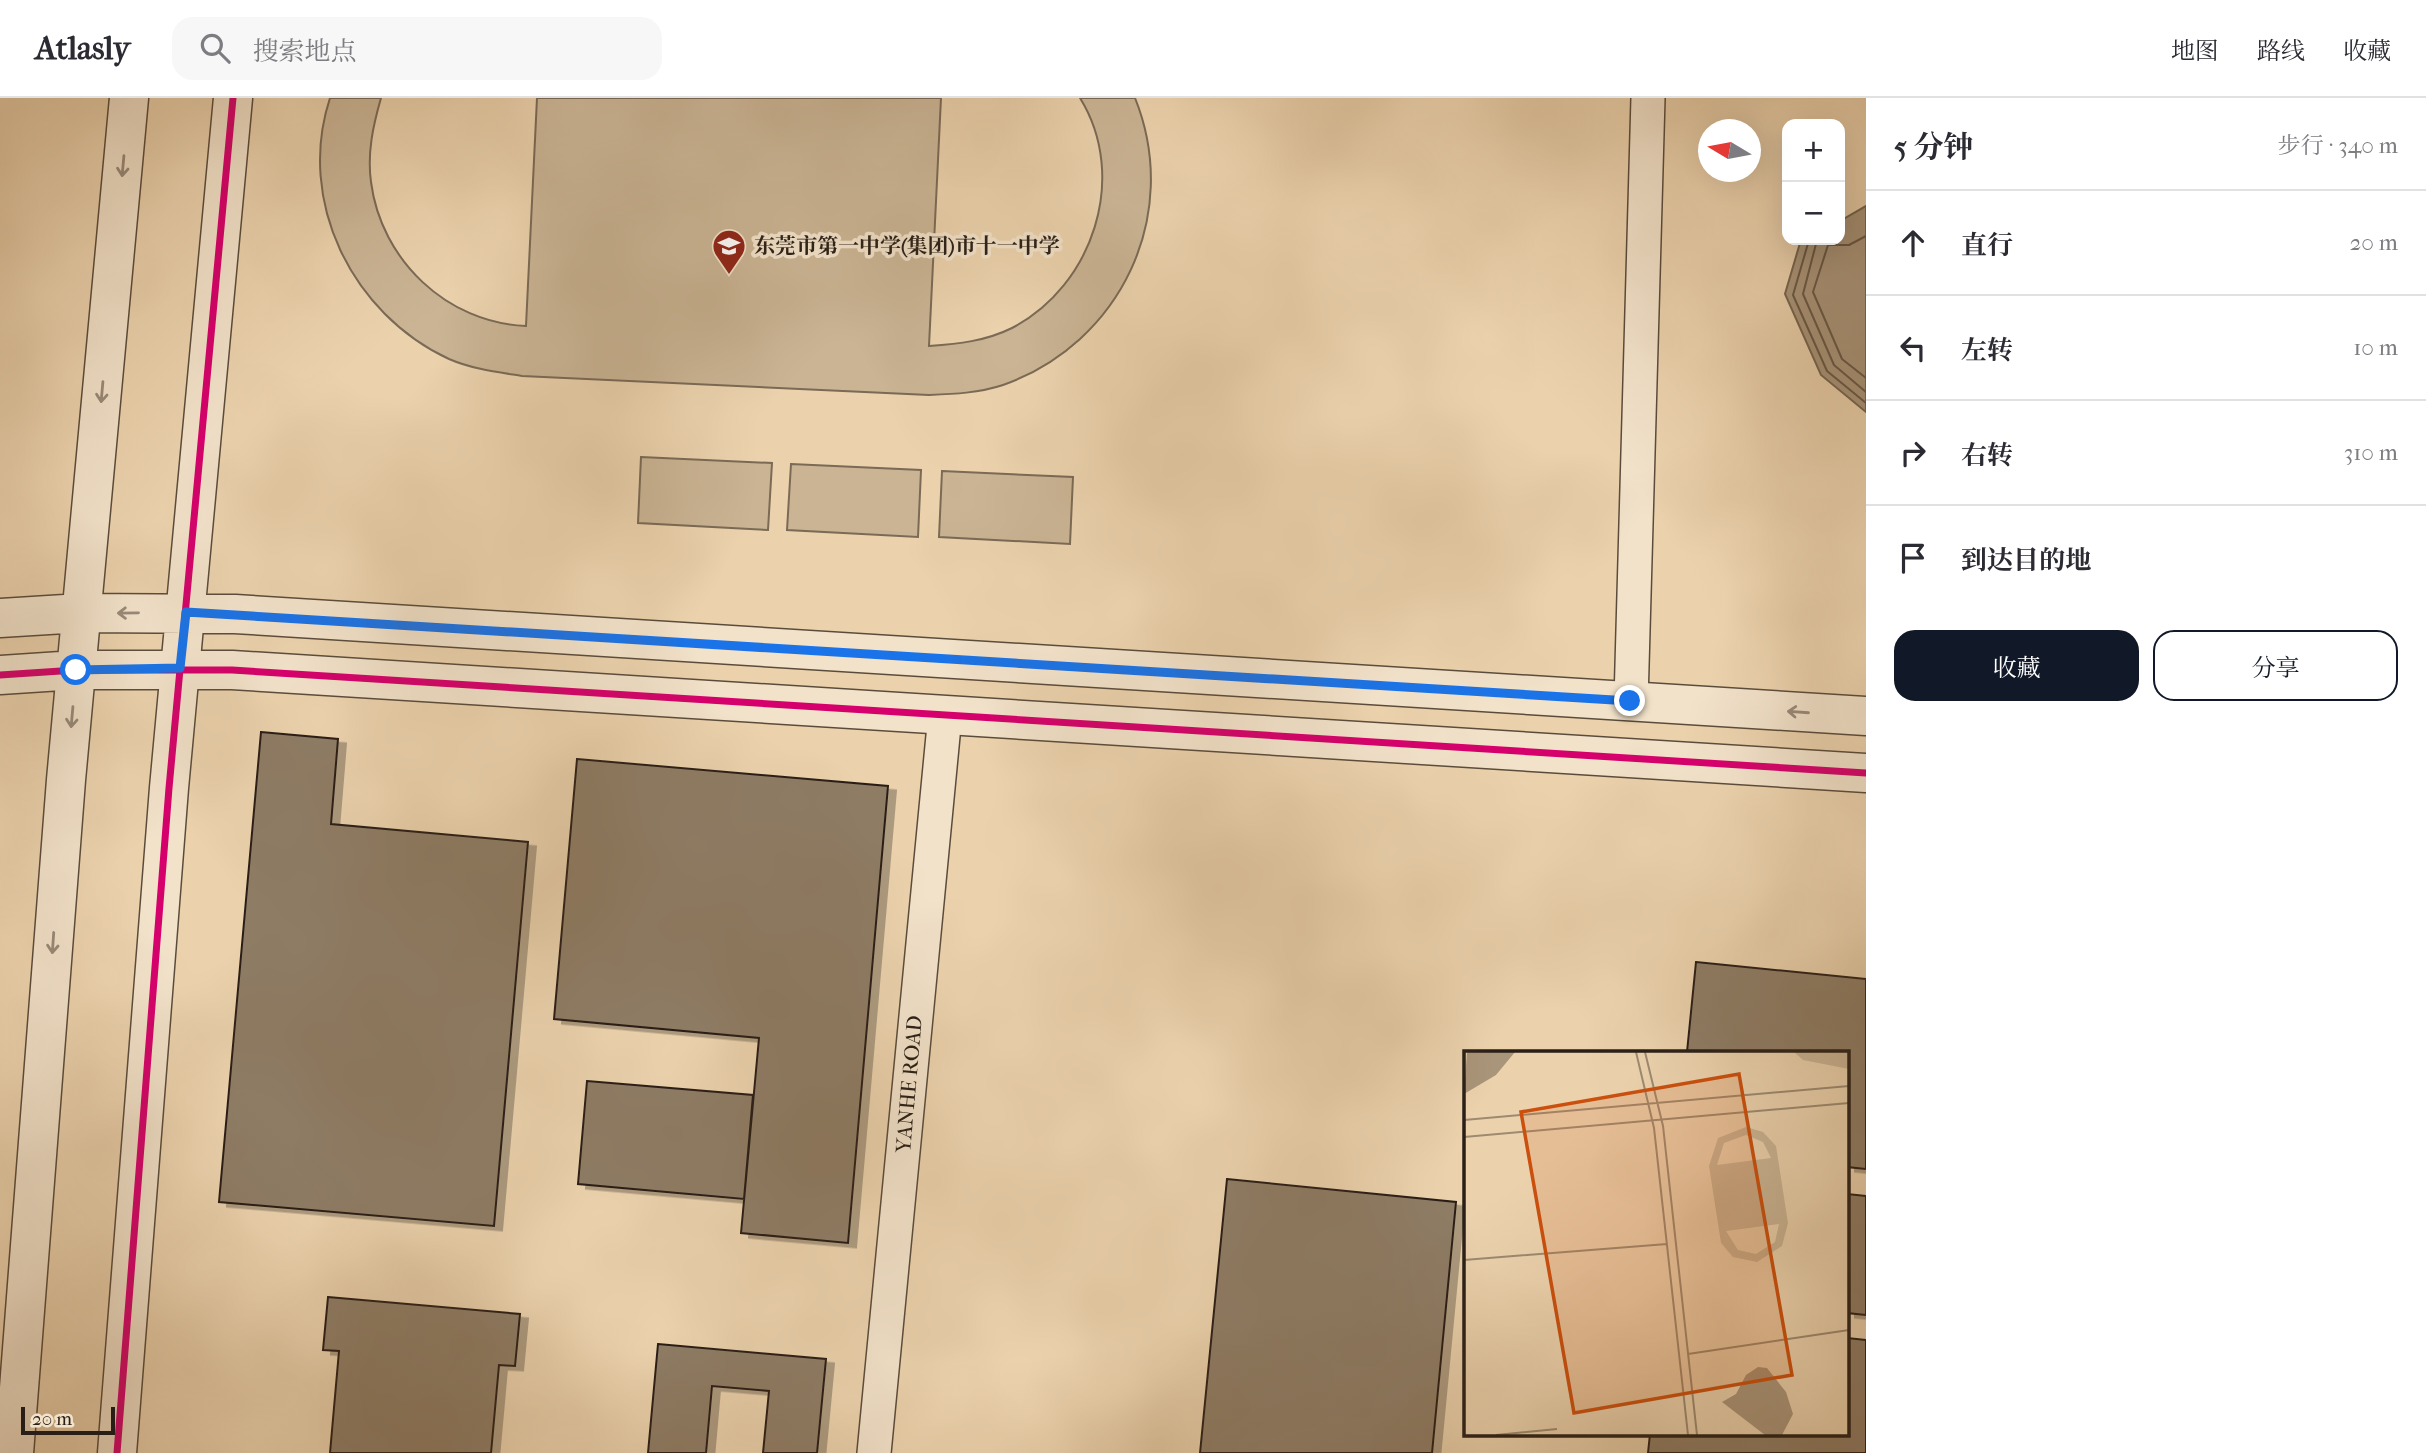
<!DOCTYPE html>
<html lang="zh">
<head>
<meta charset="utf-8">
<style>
	:root { --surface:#fff; --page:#f7f7f7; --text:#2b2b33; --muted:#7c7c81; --line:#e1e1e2; --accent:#111827 }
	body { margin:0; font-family:"IM FELL French Canon","Noto Serif SC",serif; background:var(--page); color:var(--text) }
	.controls { position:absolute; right:21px; top:21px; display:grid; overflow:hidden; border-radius:14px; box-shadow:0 7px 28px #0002 }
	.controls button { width:63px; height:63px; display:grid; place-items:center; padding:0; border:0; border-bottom:2px solid var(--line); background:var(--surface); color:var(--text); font:35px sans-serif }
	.compass { position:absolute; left:1698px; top:21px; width:63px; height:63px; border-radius:50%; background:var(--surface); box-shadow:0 7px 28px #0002; rotate:280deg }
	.scale { position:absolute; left:21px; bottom:18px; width:94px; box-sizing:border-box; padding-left:7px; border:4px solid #291f17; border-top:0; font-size:19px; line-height:24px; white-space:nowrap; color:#291f17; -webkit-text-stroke:5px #f2e2ca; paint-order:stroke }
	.stop { position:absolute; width:21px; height:21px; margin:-16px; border:5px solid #1a73e8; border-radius:50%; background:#fff }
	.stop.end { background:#1a73e8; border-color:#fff; box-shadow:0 2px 7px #0008 }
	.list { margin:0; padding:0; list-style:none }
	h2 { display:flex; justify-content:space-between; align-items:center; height:91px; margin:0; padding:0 28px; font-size:30px }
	h2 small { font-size:23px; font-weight:400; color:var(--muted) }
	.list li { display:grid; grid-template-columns:46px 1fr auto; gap:21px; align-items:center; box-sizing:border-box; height:105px; padding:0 28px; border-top:2px solid var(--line) }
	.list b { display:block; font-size:26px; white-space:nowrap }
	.list em { font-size:23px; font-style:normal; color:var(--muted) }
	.actions { display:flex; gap:14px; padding:21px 28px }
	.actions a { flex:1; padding:16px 0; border:2px solid var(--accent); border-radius:21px; text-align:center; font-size:24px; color:var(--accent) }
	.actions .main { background:var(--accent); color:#fff }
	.icon { flex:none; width:38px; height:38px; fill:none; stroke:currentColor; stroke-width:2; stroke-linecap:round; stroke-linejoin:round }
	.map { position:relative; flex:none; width:1866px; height:1355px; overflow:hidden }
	header { display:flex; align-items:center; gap:42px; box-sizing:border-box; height:98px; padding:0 35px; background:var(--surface); border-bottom:2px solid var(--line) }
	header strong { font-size:33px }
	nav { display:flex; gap:38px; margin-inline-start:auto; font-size:24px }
	.search { width:490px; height:63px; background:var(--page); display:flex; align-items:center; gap:18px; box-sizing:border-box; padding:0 24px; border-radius:21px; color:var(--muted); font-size:26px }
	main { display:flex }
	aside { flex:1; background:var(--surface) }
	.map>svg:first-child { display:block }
	.green { fill:#cab494; stroke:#7a6a56; stroke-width:2 }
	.water { fill:#a9957a; stroke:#766652; stroke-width:2 }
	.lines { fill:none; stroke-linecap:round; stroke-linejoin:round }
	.shore { stroke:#695a48; stroke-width:2 }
	.building { fill:#8e7c65; stroke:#291f17; stroke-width:2; filter:url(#shadow) }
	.minor-casing { stroke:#5a4c3c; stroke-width:36 }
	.tertiary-casing { stroke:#5a4c3c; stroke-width:41 }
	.minor { stroke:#f2e2ca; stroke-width:33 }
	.tertiary { stroke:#f2e2ca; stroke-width:38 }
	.cycleway-casing { stroke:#f2e2ca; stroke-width:11 }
	.cycleway { stroke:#d6006c; stroke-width:7 }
	.oneway { stroke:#988a79 }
	.route { stroke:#1a73e8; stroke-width:9 }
	.labels { text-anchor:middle; stroke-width:7; stroke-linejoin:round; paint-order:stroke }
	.poi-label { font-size:21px; font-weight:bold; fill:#291f17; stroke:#f2e2ca; text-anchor:start }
	.street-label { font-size:21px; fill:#291f17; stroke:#f2e2ca }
	.inset-road { fill:none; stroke:#9d8a71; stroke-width:2 }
	.view { fill:#cb500e; fill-opacity:0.15; stroke:#cb500e; stroke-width:3.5 }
	.inset-edge { fill:none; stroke:#291f17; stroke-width:3.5 }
</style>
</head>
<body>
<header>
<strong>Atlasly</strong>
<div class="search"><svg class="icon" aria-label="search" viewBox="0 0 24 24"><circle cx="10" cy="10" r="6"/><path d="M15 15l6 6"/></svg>搜索地点</div>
<nav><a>地图</a><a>路线</a><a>收藏</a></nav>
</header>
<main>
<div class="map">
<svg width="1866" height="1355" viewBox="0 0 1866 1355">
	<defs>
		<filter id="shadow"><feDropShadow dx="8" dy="4.5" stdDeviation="0" flood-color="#0004"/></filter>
	</defs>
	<rect width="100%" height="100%" fill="#ebd2ad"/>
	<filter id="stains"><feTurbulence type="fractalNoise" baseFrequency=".00286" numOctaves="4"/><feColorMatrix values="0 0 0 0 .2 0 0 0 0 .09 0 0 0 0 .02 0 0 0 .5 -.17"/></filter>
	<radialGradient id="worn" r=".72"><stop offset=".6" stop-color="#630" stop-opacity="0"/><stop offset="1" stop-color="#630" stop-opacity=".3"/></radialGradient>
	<!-- green -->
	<path class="green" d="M330 0H381C373 28 367 55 371 84 381 162 447 225 526 228L537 0H941L929 248C958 246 986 243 1012 230 1093 188 1129 79 1080 0H1135C1182 117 1121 245 1003 287 979 295 954 296 929 297L522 278C497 274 472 271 449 261 352 216 296 103 330 0Z
		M641 359 772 365 768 432 638 425Z
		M791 366 921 372 918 439 787 432Z
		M942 373 1073 379 1070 446 939 439Z"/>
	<!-- water -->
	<path class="water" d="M1866 108V314L1821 277 1785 196 1800 145 1807 142H1840V123Z"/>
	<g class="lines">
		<!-- shore -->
		<path class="shore" d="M1866 138 1849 147H1828L1813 194 1842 261 1866 280
			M1809 142 1793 197 1827 273 1866 305
			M1817 142 1803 196 1834 267 1866 294"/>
	</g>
	<!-- building -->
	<path class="building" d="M261 634 338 641 331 726 528 744 494 1128 219 1104Z
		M577 661 888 688 848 1145 741 1135 759 940 554 921Z
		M1696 864 1866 881V1071L1847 1069V954H1687Z
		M587 983 753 997 744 1101 578 1086Z
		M1227 1081 1456 1104 1432 1355H1200Z
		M1847 1096 1866 1098V1217L1847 1215Z
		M328 1199 520 1216 515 1268 499 1267 491 1355H330L339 1253 323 1252Z
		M1847 1240 1866 1242V1355H1648L1650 1336H1847Z
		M658 1246 826 1261 817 1355H763L769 1293 712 1288 706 1355H648Z"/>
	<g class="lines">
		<defs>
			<path id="minor" d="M1631 603 1648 0
				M874 1355 945 617"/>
			<path id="tertiary" d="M0 520 81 515 235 516 1866 618
				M0 577 76 572H232L1866 675
				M14 1355 66 682 129 0
				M117 1355 169 690 233 0"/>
		</defs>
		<!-- minor casing -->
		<use href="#minor" class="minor-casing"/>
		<!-- tertiary casing -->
		<use href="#tertiary" class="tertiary-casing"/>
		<!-- minor -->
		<use href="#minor" class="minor"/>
		<!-- tertiary -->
		<use href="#tertiary" class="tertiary"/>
		<defs>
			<path id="cycleway" d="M0 577 76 572H232L1866 675
				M117 1355 169 690 233 0"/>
		</defs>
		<!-- cycleway casing -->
		<use href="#cycleway" class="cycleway-casing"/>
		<!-- cycleway -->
		<use href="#cycleway" class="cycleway"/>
	</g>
	<!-- one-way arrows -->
	<defs><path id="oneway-shaft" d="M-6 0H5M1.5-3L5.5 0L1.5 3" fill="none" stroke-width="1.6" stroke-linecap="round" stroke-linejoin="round" transform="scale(1.75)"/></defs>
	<g class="oneway">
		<use href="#oneway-shaft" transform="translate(123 68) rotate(95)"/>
		<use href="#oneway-shaft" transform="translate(102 294) rotate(95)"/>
		<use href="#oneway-shaft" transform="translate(128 515) rotate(179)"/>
		<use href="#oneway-shaft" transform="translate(1798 614) rotate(-176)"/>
		<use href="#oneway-shaft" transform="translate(72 619) rotate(95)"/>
		<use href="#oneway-shaft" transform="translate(53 845) rotate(94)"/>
	</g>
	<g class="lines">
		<!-- route -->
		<path class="route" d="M76 572 180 570 186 514 1630 603"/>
	</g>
	<!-- icons -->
	<defs>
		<symbol id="school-pin" viewBox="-11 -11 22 30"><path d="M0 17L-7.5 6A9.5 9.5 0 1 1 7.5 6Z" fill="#8f2418" stroke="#f2e2ca"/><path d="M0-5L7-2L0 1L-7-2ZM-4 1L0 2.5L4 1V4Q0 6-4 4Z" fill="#fff"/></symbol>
	</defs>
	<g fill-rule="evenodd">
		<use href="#school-pin" x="710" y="129" width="38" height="52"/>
	</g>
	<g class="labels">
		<!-- poi labels -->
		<g class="poi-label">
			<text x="754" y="155">东莞市第一中学(集团)市十一中学</text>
		</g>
		<!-- street labels -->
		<g class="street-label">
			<text transform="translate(909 986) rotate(-85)" y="7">YANHE ROAD</text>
		</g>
	</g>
	<!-- overview -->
	<g transform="translate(1464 953)">
		<rect width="385" height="385" fill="#ebd2ad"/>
		<path d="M330 1H385V18L339 9ZM282 76 299 81 312 95 324 172 318 195 293 211 269 206 257 192 245 115 254 87ZM282 84 299 91 307 107 253 114 260 92ZM315 173 311 191 292 203 274 199 262 180Z" fill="#cab494" fill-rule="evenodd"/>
		<path d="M3 1H51L32 24 0 43ZM294 316 303 317 322 341 329 363 318 384H301L258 351 272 343 282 324Z" fill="#a9957a"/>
		<path class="inset-road" d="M172 1 190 77 224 384M181 1 199 75 233 384M0 69 385 35M0 86 385 52M0 209 203 193M224 303 385 279M32 384 93 378"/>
		<path class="view" d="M275 23 328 324 110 362 57 61Z"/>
		<rect width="385" height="385" class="inset-edge"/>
	</g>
	<rect width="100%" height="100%" filter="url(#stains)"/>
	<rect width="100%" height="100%" fill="url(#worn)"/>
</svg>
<div class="controls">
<button>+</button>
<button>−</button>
</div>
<svg class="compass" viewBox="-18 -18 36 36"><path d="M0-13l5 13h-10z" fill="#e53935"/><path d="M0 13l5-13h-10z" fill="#7c7c81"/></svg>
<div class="scale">20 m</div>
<div class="stop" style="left:76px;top:572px"></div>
<div class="stop end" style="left:1630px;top:603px"></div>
</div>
<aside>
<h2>5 分钟<small>步行 · 340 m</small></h2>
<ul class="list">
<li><svg class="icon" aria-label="ahead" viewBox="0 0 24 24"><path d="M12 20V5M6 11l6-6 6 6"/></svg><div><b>直行</b></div><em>20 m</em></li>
<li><svg class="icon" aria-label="left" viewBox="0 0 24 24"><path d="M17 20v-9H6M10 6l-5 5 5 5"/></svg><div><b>左转</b></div><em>10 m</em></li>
<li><svg class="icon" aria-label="right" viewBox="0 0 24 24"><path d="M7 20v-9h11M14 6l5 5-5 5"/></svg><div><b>右转</b></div><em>310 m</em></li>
<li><svg class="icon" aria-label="arrive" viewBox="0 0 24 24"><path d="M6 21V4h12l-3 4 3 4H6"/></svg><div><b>到达目的地</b></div></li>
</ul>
<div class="actions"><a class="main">收藏</a><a>分享</a></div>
</aside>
</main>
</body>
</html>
